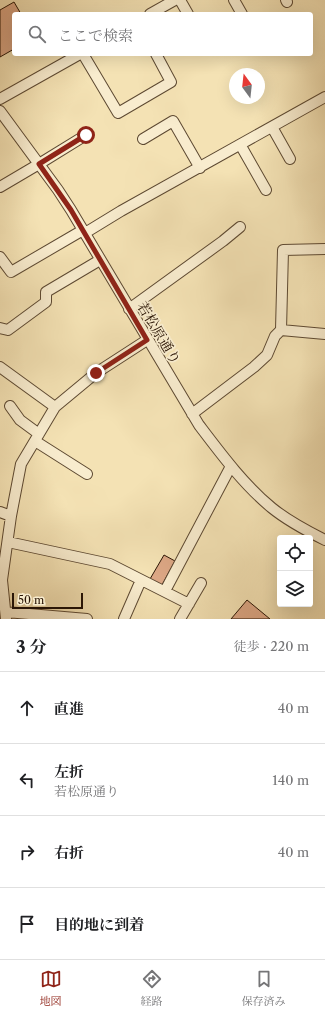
<!DOCTYPE html>
<html lang="ja">
<head>
<meta charset="utf-8">
<style>
	:root { --surface:#fff; --page:#f2f2f2; --text:#202124; --muted:#757577; --line:#e0e0e0; --accent:#8f2418 }
	body { margin:0; font-family:"Libre Caslon Text","Noto Serif JP",serif; background:var(--page); color:var(--text) }
	.controls { position:absolute; right:12px; bottom:12px; display:grid; overflow:hidden; border-radius:4px; box-shadow:0 4px 16px #0002 }
	.controls button { width:36px; height:36px; display:grid; place-items:center; padding:0; border:0; border-bottom:1px solid var(--line); background:var(--surface); color:var(--text); font:20px sans-serif }
	.compass { position:absolute; left:229px; top:68px; width:36px; height:36px; border-radius:50%; background:var(--surface); box-shadow:0 4px 16px #0002; rotate:345deg }
	.scale { position:absolute; left:12px; bottom:10px; width:71px; box-sizing:border-box; padding-left:4px; border:2px solid #2b1606; border-top:0; font-size:11px; line-height:14px; white-space:nowrap; color:#2b1606; -webkit-text-stroke:3px #f8ecce; paint-order:stroke }
	.stop { position:absolute; width:12px; height:12px; margin:-9px; border:3px solid #8f2418; border-radius:50%; background:#fff }
	.stop.end { background:#8f2418; border-color:#fff; box-shadow:0 1px 4px #0008 }
	.list { margin:0; padding:0; list-style:none }
	h2 { display:flex; justify-content:space-between; align-items:center; height:52px; margin:0; padding:0 16px; font-size:17px }
	h2 small { font-size:13px; font-weight:400; color:var(--muted) }
	.list li { display:grid; grid-template-columns:26px 1fr auto; gap:12px; align-items:center; box-sizing:border-box; height:72px; padding:0 16px; border-top:1px solid var(--line) }
	.list b { display:block; font-size:15px; white-space:nowrap }
	.list p { margin:0; font-size:13px; white-space:nowrap; color:var(--muted) }
	.list em { font-size:13px; font-style:normal; color:var(--muted) }
	.icon { flex:none; width:22px; height:22px; fill:none; stroke:currentColor; stroke-width:2; stroke-linecap:round; stroke-linejoin:round }
	.map { position:relative; flex:none; width:325px; height:619px; overflow:hidden }
	.search { position:absolute; background:var(--surface); box-shadow:0 4px 16px #0002; left:12px; right:12px; top:12px; height:44px; display:flex; align-items:center; gap:10px; box-sizing:border-box; padding:0 14px; border-radius:4px; color:var(--muted); font-size:15px }
	.sheet { height:340px; background:var(--surface) }
	nav { display:flex; justify-content:space-around; align-items:center; box-sizing:border-box; height:56px; border-top:1px solid var(--line); background:var(--surface); font-size:11px; color:var(--muted) }
	nav a { display:grid; justify-items:center; gap:2px }
	nav .on { color:var(--accent) }
	.map>svg:first-child { display:block }
	.building { fill:#dca785; stroke:#2b1606 }
	.lines { fill:none; stroke-linecap:round; stroke-linejoin:round }
	.minor-casing { stroke:#5d4932; stroke-width:12 }
	.minor { stroke:#f8ecce; stroke-width:10 }
	.route { stroke:#8f2418; stroke-width:5 }
	.labels { text-anchor:middle; stroke-width:3.5; stroke-linejoin:round; paint-order:stroke }
	.street-label { font-size:14px; fill:#2b1606; stroke:#f8ecce }
</style>
</head>
<body>
<div class="map">
<svg width="325" height="619" viewBox="0 0 325 619">
	<rect width="100%" height="100%" fill="#f4e2b4"/>
	<filter id="stains"><feTurbulence type="fractalNoise" baseFrequency=".005" numOctaves="4"/><feColorMatrix values="0 0 0 0 .2 0 0 0 0 .09 0 0 0 0 .02 0 0 0 .5 -.17"/></filter>
	<radialGradient id="worn" r=".72"><stop offset=".6" stop-color="#630" stop-opacity="0"/><stop offset="1" stop-color="#630" stop-opacity=".3"/></radialGradient>
	<!-- building -->
	<path class="building" d="M14 2 21 14H14V49L0 57V10Z
		M164 555 175 561 162 585 150 579Z
		M247 600 270 619H231Z"/>
	<g class="lines">
		<defs>
			<path id="minor" d="M180 0 188 14
				M234 0 242 14
				M286 0 287 2
				M150 14 175 0
				M83 54 118 113 171 82 156 54
				M0 99 80 54
				M0 111 58 190 71 210 199 425C221 454 244 485 272 508 288 521 307 531 325 540
				M272 127 290 159
				M143 139 173 121 200 168
				M241 146 266 190
				M0 187 39 164 86 135
				M85 233 121 211 325 97
				M0 257 11 272 83 230
				M129 309 223 241 240 227
				M0 328 8 330 46 302V292L100 260
				M281 330 325 334
				M0 367 55 407
				M10 406 20 420 39 434
				M192 414 254 367 267 355 275 336 281 330 283 250 325 249
				M35 441 87 474
				M0 512 11 516
				M8 542 110 564 189 604
				M165 591 231 466
				M6 612 87 619
				M6 619 2 580 11 516 21 464 55 407 96 373 147 340
				M124 619 141 580
				M180 619 201 583"/>
		</defs>
		<!-- minor casing -->
		<use href="#minor" class="minor-casing"/>
		<!-- minor -->
		<use href="#minor" class="minor"/>
	</g>
	<g class="lines">
		<!-- route -->
		<path class="route" d="M86 135 39 164 71 210 147 340 96 373"/>
	</g>
	<g class="labels">
		<!-- street labels -->
		<g class="street-label">
			<text transform="translate(159 333) rotate(59)" y="5">若松原通り</text>
		</g>
	</g>
	<rect width="100%" height="100%" filter="url(#stains)"/>
	<rect width="100%" height="100%" fill="url(#worn)"/>
</svg>
<div class="controls">
<button><svg class="icon" aria-label="locate" viewBox="0 0 24 24"><circle cx="12" cy="12" r="6"/><path d="M12 2v4M12 18v4M2 12h4M18 12h4"/></svg></button>
<button><svg class="icon" aria-label="layers" viewBox="0 0 24 24"><path d="M12 4l9 5-9 5-9-5zM3 14l9 5 9-5"/></svg></button>
</div>
<svg class="compass" viewBox="-18 -18 36 36"><path d="M0-13l5 13h-10z" fill="#e53935"/><path d="M0 13l5-13h-10z" fill="#757577"/></svg>
<div class="scale">50 m</div>
<div class="stop" style="left:86px;top:135px"></div>
<div class="stop end" style="left:96px;top:373px"></div>
<div class="search"><svg class="icon" aria-label="search" viewBox="0 0 24 24"><circle cx="10" cy="10" r="6"/><path d="M15 15l6 6"/></svg>ここで検索</div>
</div>
<section class="sheet">
<h2>3 分<small>徒歩 · 220 m</small></h2>
<ul class="list">
<li><svg class="icon" aria-label="ahead" viewBox="0 0 24 24"><path d="M12 20V5M6 11l6-6 6 6"/></svg><div><b>直進</b></div><em>40 m</em></li>
<li><svg class="icon" aria-label="left" viewBox="0 0 24 24"><path d="M17 20v-9H6M10 6l-5 5 5 5"/></svg><div><b>左折</b><p>若松原通り</p></div><em>140 m</em></li>
<li><svg class="icon" aria-label="right" viewBox="0 0 24 24"><path d="M7 20v-9h11M14 6l5 5-5 5"/></svg><div><b>右折</b></div><em>40 m</em></li>
<li><svg class="icon" aria-label="arrive" viewBox="0 0 24 24"><path d="M6 21V4h12l-3 4 3 4H6"/></svg><div><b>目的地に到着</b></div></li>
</ul>
</section>
<nav>
<a class="on"><svg class="icon" aria-label="map" viewBox="0 0 24 24"><path d="M3 6l6-2 6 2 6-2v14l-6 2-6-2-6 2zM9 4v14M15 6v14"/></svg>地図</a>
<a><svg class="icon" aria-label="directions" viewBox="0 0 24 24"><path d="M12 3l9 9-9 9-9-9zM9 14v-3h6M13 9l2 2-2 2"/></svg>経路</a>
<a><svg class="icon" aria-label="saved" viewBox="0 0 24 24"><path d="M7 4h10v16l-5-4-5 4z"/></svg>保存済み</a>
</nav>
</body>
</html>
